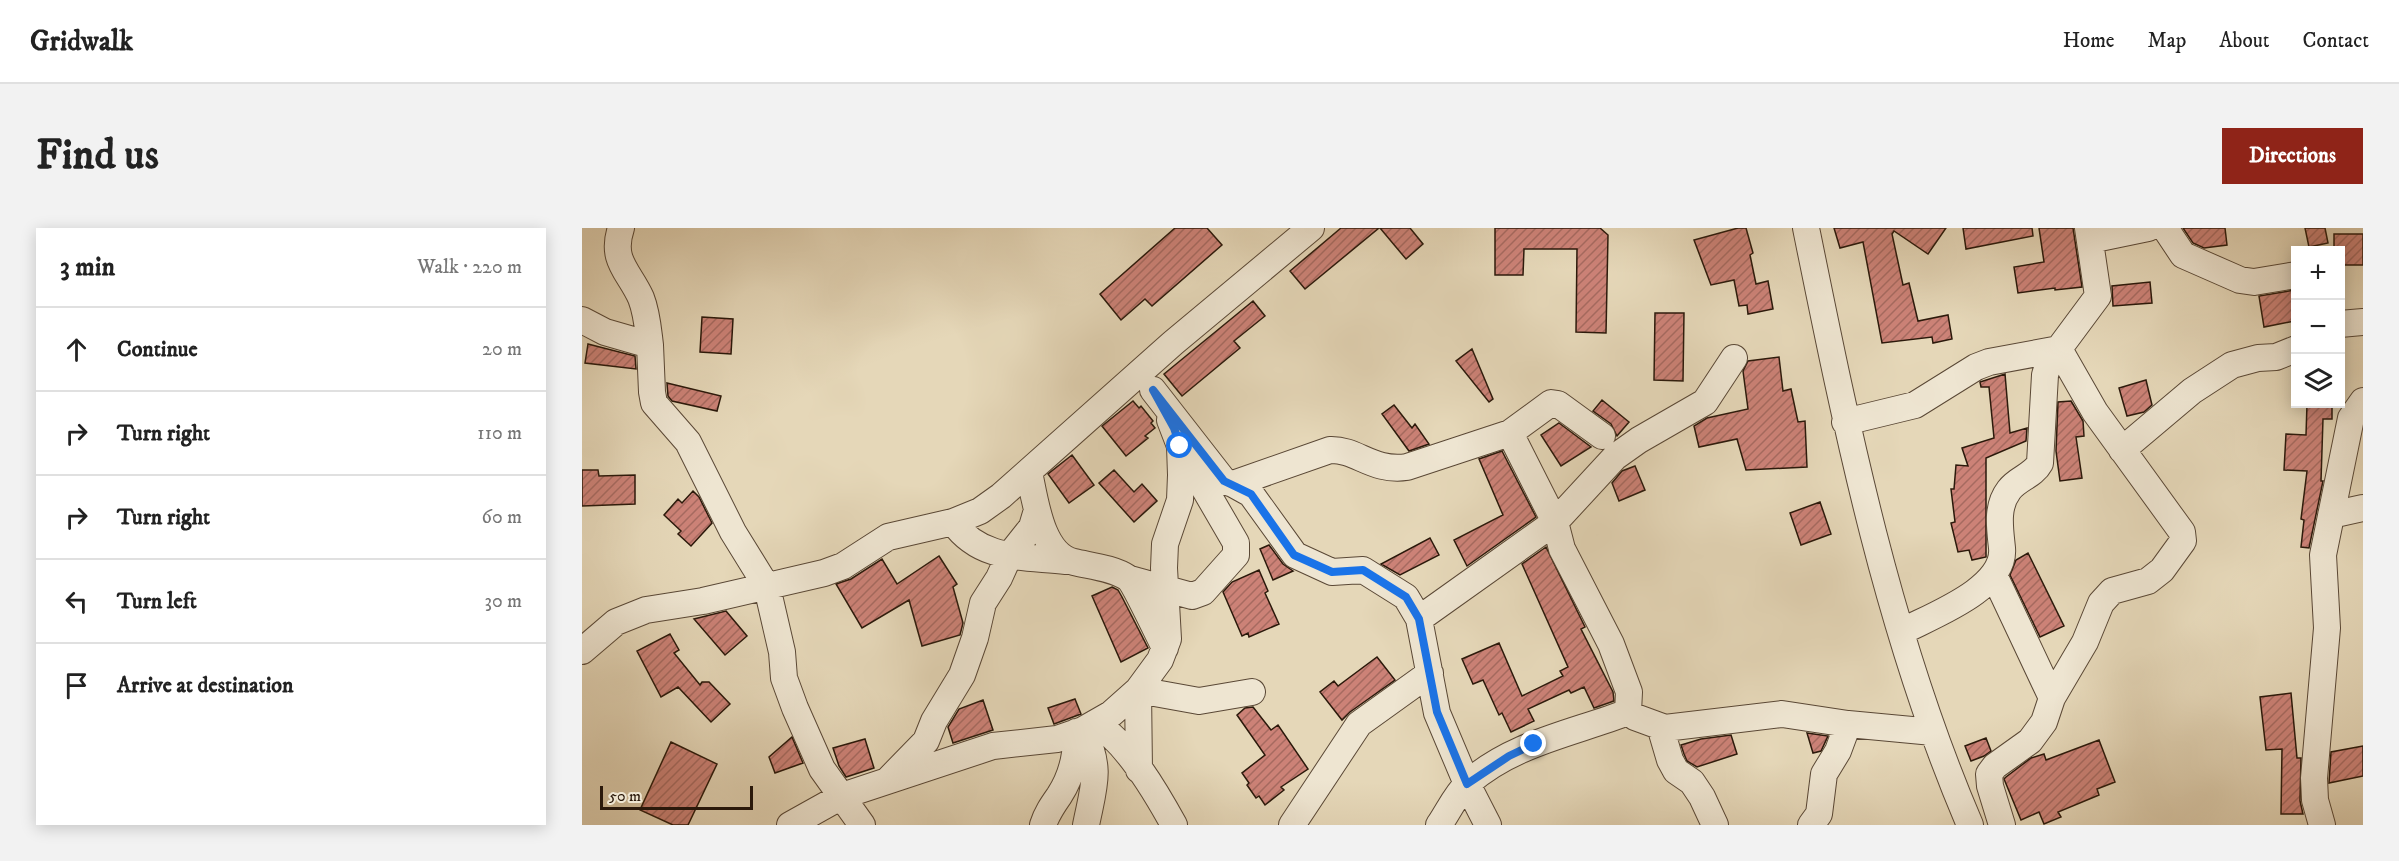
<!DOCTYPE html>
<html lang="en">
<head>
<meta charset="utf-8">
<style>
	:root { --surface:#fff; --page:#f2f2f2; --text:#222; --muted:#767676; --line:#e0e0e0; --accent:#8f2418 }
	body { margin:0; font-family:"IM FELL DW Pica",serif; background:var(--page); color:var(--text) }
	.controls { position:absolute; right:18px; top:18px; display:grid; overflow:hidden; border-radius:0px; box-shadow:0 3px 15px #0003 }
	.controls button { width:54px; height:54px; display:grid; place-items:center; padding:0; border:0; border-bottom:2px solid var(--line); background:var(--surface); color:var(--text); font:30px sans-serif }
	.scale { position:absolute; left:18px; bottom:15px; width:153px; box-sizing:border-box; padding-left:6px; border:3px solid #2b190b; border-top:0; font-size:16px; line-height:21px; white-space:nowrap; color:#2b190b; -webkit-text-stroke:4px #eee5d1; paint-order:stroke }
	.stop { position:absolute; width:18px; height:18px; margin:-14px; border:4px solid #1a73e8; border-radius:50%; background:#fff }
	.stop.end { background:#1a73e8; border-color:#fff; box-shadow:0 2px 6px #0008 }
	.list { margin:0; padding:0; list-style:none }
	h2 { display:flex; justify-content:space-between; align-items:center; height:78px; margin:0; padding:0 24px; font-size:26px }
	h2 small { font-size:20px; font-weight:400; color:var(--muted) }
	.list li { display:grid; grid-template-columns:39px 1fr auto; gap:18px; align-items:center; box-sizing:border-box; height:84px; padding:0 24px; border-top:2px solid var(--line) }
	.list b { display:block; font-size:22px; white-space:nowrap }
	.list em { font-size:20px; font-style:normal; color:var(--muted) }
	.icon { flex:none; width:33px; height:33px; fill:none; stroke:currentColor; stroke-width:2; stroke-linecap:round; stroke-linejoin:round }
	.map { position:relative; flex:none; width:1781px; height:597px; overflow:hidden; border-radius:0px }
	header { display:flex; align-items:center; gap:36px; box-sizing:border-box; height:84px; padding:0 30px; background:var(--surface); border-bottom:2px solid var(--line) }
	header strong { font-size:28px }
	nav { display:flex; gap:33px; margin-inline-start:auto; font-size:21px }
	.intro { display:flex; align-items:center; justify-content:space-between; box-sizing:border-box; height:144px; padding:0 36px }
	h1 { margin:0; font-size:42px }
	.button { padding:15px 27px; border-radius:0px; background:var(--accent); color:#fff; font-size:21px; font-weight:700 }
	main { display:flex; gap:36px; padding:0 36px }
	aside { flex:1; background:var(--surface); border-radius:0px; box-shadow:0 3px 15px #0003 }
	.map>svg:first-child { display:block }
	.building { fill:url(#building-hatch); stroke:#2b190b; stroke-width:1.5 }
	.lines { fill:none; stroke-linecap:round; stroke-linejoin:round }
	.minor-casing { stroke:#5a4836; stroke-width:28 }
	.minor { stroke:#eee5d1; stroke-width:26 }
	.route { stroke:#1a73e8; stroke-width:8 }
</style>
</head>
<body>
<header>
<strong>Gridwalk</strong>
<nav><a>Home</a><a>Map</a><a>About</a><a>Contact</a></nav>
</header>
<div class="intro"><h1>Find us</h1><a class="button">Directions</a></div>
<main>
<aside>
<h2>3 min<small>Walk · 220 m</small></h2>
<ul class="list">
<li><svg class="icon" aria-label="ahead" viewBox="0 0 24 24"><path d="M12 20V5M6 11l6-6 6 6"/></svg><div><b>Continue</b></div><em>20 m</em></li>
<li><svg class="icon" aria-label="right" viewBox="0 0 24 24"><path d="M7 20v-9h11M14 6l5 5-5 5"/></svg><div><b>Turn right</b></div><em>110 m</em></li>
<li><svg class="icon" aria-label="right" viewBox="0 0 24 24"><path d="M7 20v-9h11M14 6l5 5-5 5"/></svg><div><b>Turn right</b></div><em>60 m</em></li>
<li><svg class="icon" aria-label="left" viewBox="0 0 24 24"><path d="M17 20v-9H6M10 6l-5 5 5 5"/></svg><div><b>Turn left</b></div><em>30 m</em></li>
<li><svg class="icon" aria-label="arrive" viewBox="0 0 24 24"><path d="M6 21V4h12l-3 4 3 4H6"/></svg><div><b>Arrive at destination</b></div></li>
</ul>
</aside>
<div class="map">
<svg width="1781" height="597" viewBox="0 0 1781 597">
	<defs>
		<pattern id="building-hatch" width="6" height="6" patternUnits="userSpaceOnUse" patternTransform="scale(1.5)"><rect width="6" height="6" fill="#cc8277"/><path d="M-1 1l2-2M0 6l6-6M5 7l2-2" fill="none" stroke="#a66a60"/></pattern>
	</defs>
	<rect width="100%" height="100%" fill="#e5d7b8"/>
	<filter id="stains"><feTurbulence type="fractalNoise" baseFrequency=".00333" numOctaves="4"/><feColorMatrix values="0 0 0 0 .2 0 0 0 0 .09 0 0 0 0 .02 0 0 0 .5 -.17"/></filter>
	<radialGradient id="worn" r=".72"><stop offset=".6" stop-color="#630" stop-opacity="0"/><stop offset="1" stop-color="#630" stop-opacity=".3"/></radialGradient>
	<!-- building -->
	<path class="building" d="M593 0H625L640 17 570 78 563 71 539 92 518 66Z
		M759 0H797L723 61 708 43Z
		M798 0H828L841 16 824 31Z
		M913 0H1018L1026 7 1024 105 994 104 995 21H942L941 47H913Z
		M1156 0H1164L1171 25 1168 27 1174 56 1186 53 1191 81 1166 86 1165 77 1157 78 1152 52 1129 57 1112 12Z
		M1252 0H1364L1346 26 1312 3 1310 6 1321 57 1327 55 1336 93 1366 87 1370 111 1351 115 1350 109 1300 115 1281 14 1258 20Z
		M1381 0H1450L1451 8 1384 21Z
		M1457 0H1491L1500 59 1473 62V60L1436 65 1432 39 1462 34Z
		M1601 0H1643L1645 17 1622 20 1611 15Z
		M1723 0H1743L1746 15 1727 19Z
		M1752 6H1781V37H1758V22H1752Z
		M1568 54 1570 75 1531 78 1530 58Z
		M1713 62V93L1682 99 1677 68Z
		M671 73 683 88 652 113 658 120 600 168 582 146Z
		M1073 85H1102L1101 153 1072 152Z
		M120 89 151 91 149 126 118 124Z
		M6 116 53 128 54 141 3 135Z
		M890 121 911 171 907 174 874 133Z
		M1197 129 1201 163 1209 161 1216 194 1223 193 1225 239 1164 242 1155 211 1117 219 1112 198 1125 190 1166 181 1161 143 1166 133Z
		M1423 146 1428 205 1445 200 1444 213 1404 230V329L1390 332 1387 322 1376 324 1369 295 1373 294 1369 261H1372L1374 237 1386 238 1380 220 1412 210 1407 159H1399L1398 154Z
		M1564 152 1570 177 1562 184 1545 188 1537 160Z
		M85 155 139 168 135 183 90 173 86 168Z
		M1020 172 1047 194 1035 208 1029 196 1011 183Z
		M551 173 557 180 559 178 571 193 569 195 573 200 563 208 566 210 544 228 520 198Z
		M1489 173 1501 193 1502 208 1494 209 1500 250 1478 253 1474 223 1476 174Z
		M1725 176H1750V191H1741L1739 253H1741L1727 320 1719 319 1722 292 1719 291 1725 243 1702 242 1704 206 1724 207Z
		M812 177 830 200 833 196 847 216 827 223 800 186Z
		M977 195 1009 219 979 238 959 207Z
		M920 223 954 289 885 338 872 312 921 287 897 231Z
		M490 227 512 257 487 275 466 246Z
		M1053 238 1063 262 1037 273 1030 255 1040 243Z
		M0 242H16L17 248 53 247V276L0 278Z
		M532 242 552 264 560 256 575 273 552 294 517 255Z
		M111 263 117 269 130 295 109 318 96 306 99 303 82 287 96 271 100 275Z
		M1238 274 1249 306 1219 317 1208 285Z
		M848 310 857 327 818 347 799 336Z
		M687 317 701 336 711 343 691 352 678 321Z
		M964 319 1003 399 999 401 1031 464 1032 473 1012 480 1002 459 989 465 987 462 946 481 952 493 929 504 920 485 917 487 901 452 891 456 880 431 917 415 940 468 981 448 978 443 986 439 940 336Z
		M1446 325 1482 398 1458 409 1428 347 1434 332Z
		M357 328 375 356 371 359 381 395 378 407 340 418 327 372 280 400 254 356 269 351 300 331 315 356Z
		M677 342 686 363 683 365 697 396 667 409 666 405 660 408 641 364 650 354Z
		M530 359 536 362 540 369 566 420 539 434 510 368Z
		M144 383 165 408 143 427 112 391Z
		M88 406 97 422 92 425 118 457 120 454H127L148 476 129 494 96 459 79 469 55 423Z
		M795 429 813 452 768 484 760 492 738 464 752 453 756 458Z
		M1709 465 1715 530H1719L1718 573 1721 586H1699L1700 521 1684 522 1678 469Z
		M493 471 499 486 472 496 466 480Z
		M401 472 411 502 371 515 366 499 377 481Z
		M671 479 689 502 696 497 726 541 699 559 702 562 683 577 677 568 674 570 665 557 667 555 660 545 683 527 655 487 663 480Z
		M1225 505 1246 508 1239 523 1231 525Z
		M1149 507 1155 526 1115 539 1105 533 1102 526 1099 517 1119 511Z
		M210 509 221 535 193 545 187 529Z
		M1404 510 1409 523 1402 528 1389 533 1383 518Z
		M283 511 292 540 264 549 257 538 251 520Z
		M1517 512 1533 554 1515 561 1517 567 1476 584 1479 589 1462 596 1457 584 1439 592 1422 551 1424 549 1449 530 1462 526 1464 532Z
		M89 514 135 536 106 597H91L58 582Z
		M1781 518V548L1747 555 1749 524Z"/>
	<g class="lines">
		<defs>
			<path id="minor" d="M39 0C28 33 47 43 59 70 65 85 66 101 68 117
				M1224 0C1265 202 1306 406 1388 597
				M1583 0 1601 27 1658 52 1672 54 1714 47
				M1508 12 1566 0
				M0 92 23 104 68 117 70 164 72 175 106 214 151 304 185 359 200 424 202 450 213 480 240 541 280 597
				M1758 96 1781 94
				M571 162 642 253 651 256 748 222C775 221 790 244 825 239L928 205 973 294 980 321 1029 416 1047 464 1046 484 1053 489 1083 500 1200 486 1266 496 1351 504
				M1263 194 1333 177 1394 139 1407 134 1477 121 1513 184 1600 304 1601 313 1580 342 1566 353 1530 363 1519 375 1503 414 1470 470 1462 494 1448 513 1413 538 1407 546 1408 558 1420 597
				M928 205 969 175 976 176 1020 208
				M1540 222 1610 163 1650 137 1676 130 1694 129 1714 121
				M447 244C453 271 459 327 492 334 509 338 531 340 546 350 552 355 577 408 583 420
				M651 256 669 266 713 327 750 344 781 342 824 369 837 391 855 485 885 556 906 597
				M1749 287 1781 280
				M371 294C399 333 441 328 484 333
				M1412 347 1470 470
				M548 351 610 368 621 364 654 327V315L600 222
				M837 391 973 294 1033 229 1057 212 1123 174 1152 130
				M1319 404C1349 388 1424 361 1420 320 1418 300 1414 279 1427 262 1436 250 1451 248 1458 235L1463 147 1467 134 1516 68 1506 0
				M0 423 34 394 64 382 121 373 242 345 261 338 306 309 371 294 398 283 419 268 591 115 729 0
				M514 496C545 514 575 566 592 597
				M1078 498 1088 532 1094 543 1110 554 1120 569 1133 597
				M501 502C520 541 512 557 504 597
				M557 542 556 462 617 473 670 464
				M307 551 344 513 352 493 380 447 393 410 401 375 417 350 427 328 450 299 455 282
				M208 597 260 568 411 518 475 511 501 502 529 486 556 462 578 432 586 411 582 340 583 316 598 272 599 247 598 218 588 192
				M461 597C465 585 470 578 477 568 490 548 495 528 494 504
				M710 597 777 496 848 445
				M857 597C866 584 874 566 886 555 931 515 992 505 1046 484
				M1229 597 1237 586 1242 546 1256 523 1266 496
				M1740 597 1733 572 1732 550 1745 400 1741 327 1769 190 1781 173"/>
		</defs>
		<!-- minor casing -->
		<use href="#minor" class="minor-casing"/>
		<!-- minor -->
		<use href="#minor" class="minor"/>
	</g>
	<g class="lines">
		<!-- route -->
		<path class="route" d="M598 218 592 200 571 162 642 253 669 266 712 327 750 344 781 342 824 369 837 391 855 484 885 556 927 528 952 516"/>
	</g>
	<rect width="100%" height="100%" filter="url(#stains)"/>
	<rect width="100%" height="100%" fill="url(#worn)"/>
</svg>
<div class="controls">
<button>+</button>
<button>−</button>
<button><svg class="icon" aria-label="layers" viewBox="0 0 24 24"><path d="M12 4l9 5-9 5-9-5zM3 14l9 5 9-5"/></svg></button>
</div>
<div class="scale">50 m</div>
<div class="stop" style="left:598px;top:218px"></div>
<div class="stop end" style="left:952px;top:516px"></div>
</div>
</main>
</body>
</html>
